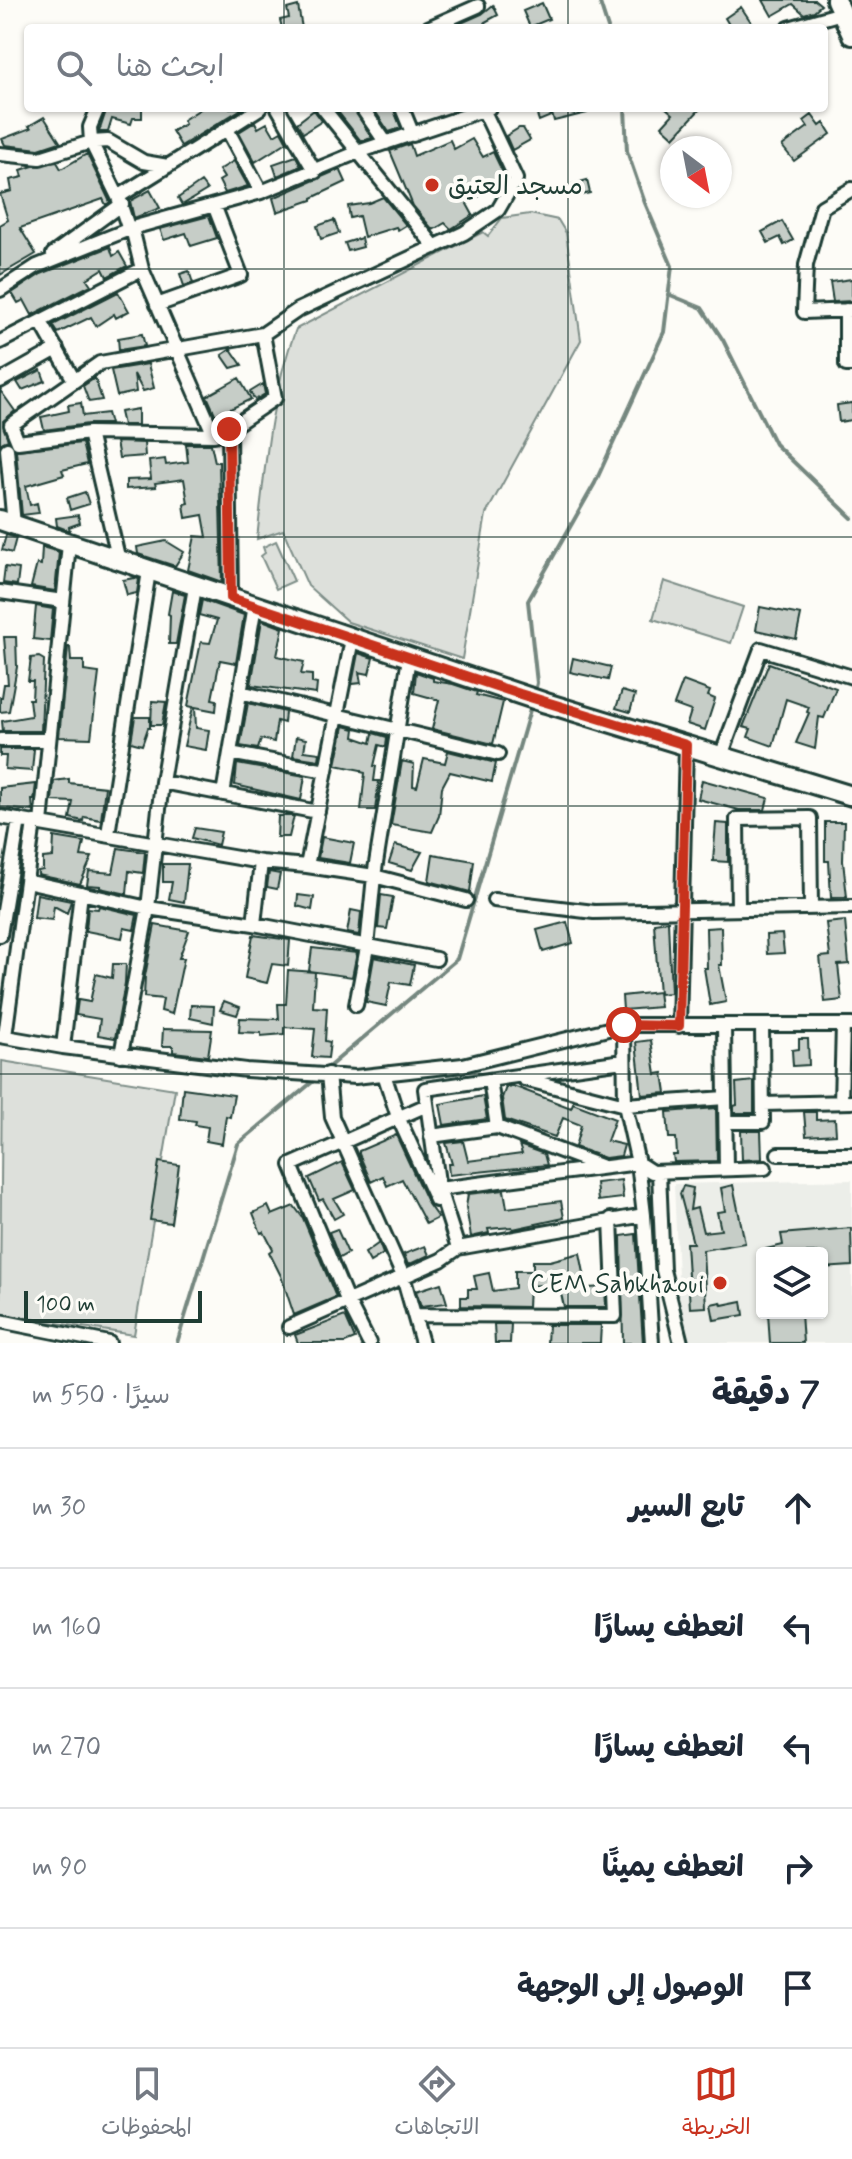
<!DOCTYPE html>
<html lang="ar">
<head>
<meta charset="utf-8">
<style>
	:root { --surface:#fff; --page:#f2f2f3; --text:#1f2937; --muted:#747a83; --line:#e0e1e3; --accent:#c8321e }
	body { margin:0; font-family:Mynerve,"Playpen Sans Arabic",sans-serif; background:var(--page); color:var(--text); direction:rtl }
	.controls { position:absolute; right:24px; bottom:24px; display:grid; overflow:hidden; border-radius:8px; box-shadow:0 2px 6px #0004 }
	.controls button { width:72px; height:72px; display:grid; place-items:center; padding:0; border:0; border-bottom:2px solid var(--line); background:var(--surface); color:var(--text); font:40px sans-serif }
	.compass { position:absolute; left:660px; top:136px; width:72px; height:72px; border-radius:50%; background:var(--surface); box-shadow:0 2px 6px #0004; rotate:148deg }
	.scale { position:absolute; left:24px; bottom:20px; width:178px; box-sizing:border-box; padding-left:8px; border:4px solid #1f3d34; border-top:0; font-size:22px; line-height:28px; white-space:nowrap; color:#1f3d34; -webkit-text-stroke:6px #fdfcf7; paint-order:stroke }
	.stop { position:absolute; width:24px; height:24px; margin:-18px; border:6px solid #c8321e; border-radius:50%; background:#fff }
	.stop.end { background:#c8321e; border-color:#fff; box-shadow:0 2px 8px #0008 }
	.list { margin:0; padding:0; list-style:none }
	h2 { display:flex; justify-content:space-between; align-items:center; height:104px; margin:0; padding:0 32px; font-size:34px }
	h2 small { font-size:26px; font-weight:400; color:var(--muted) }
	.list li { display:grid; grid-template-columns:52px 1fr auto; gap:24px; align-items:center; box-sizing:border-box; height:120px; padding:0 32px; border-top:2px solid var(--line) }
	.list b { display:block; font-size:30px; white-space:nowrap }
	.list em { font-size:26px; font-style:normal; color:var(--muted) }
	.icon { flex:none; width:44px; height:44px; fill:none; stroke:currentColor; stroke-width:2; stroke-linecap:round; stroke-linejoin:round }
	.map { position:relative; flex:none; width:852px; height:1343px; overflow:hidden; direction:ltr }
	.search { position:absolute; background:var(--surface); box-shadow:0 2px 6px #0004; left:24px; right:24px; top:24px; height:88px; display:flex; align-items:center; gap:20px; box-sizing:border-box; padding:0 28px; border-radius:8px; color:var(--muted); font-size:30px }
	.sheet { height:704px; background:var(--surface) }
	nav { display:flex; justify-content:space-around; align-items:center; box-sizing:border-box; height:112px; border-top:2px solid var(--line); background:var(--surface); font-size:22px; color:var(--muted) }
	nav a { display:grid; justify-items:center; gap:4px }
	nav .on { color:var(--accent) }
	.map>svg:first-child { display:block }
	.built { fill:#eceee9; fill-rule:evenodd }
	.green { fill:#dde0db; stroke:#7e8e88; stroke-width:2 }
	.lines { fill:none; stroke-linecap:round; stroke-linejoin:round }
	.stream { stroke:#75877f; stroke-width:4 }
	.building { fill:#c6cdc7; stroke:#1f3d34; stroke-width:2 }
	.street-casing { stroke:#1f3d34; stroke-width:18 }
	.secondary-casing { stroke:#1f3d34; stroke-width:24 }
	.street { stroke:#fdfcf7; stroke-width:12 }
	.secondary { stroke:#fdfcf7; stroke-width:18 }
	.route { stroke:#c8321e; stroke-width:10 }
	.grid { fill:none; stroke:#1f3d34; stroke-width:2; stroke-opacity:0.55 }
	.poi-dot { fill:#c8321e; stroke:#fdfcf7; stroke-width:3 }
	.labels { text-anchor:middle; stroke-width:8; stroke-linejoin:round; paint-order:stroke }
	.poi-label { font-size:26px; fill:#1f3d34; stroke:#fdfcf7; text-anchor:start }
</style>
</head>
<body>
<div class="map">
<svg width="852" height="1343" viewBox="0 0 852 1343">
	<rect width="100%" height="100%" fill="#fdfcf7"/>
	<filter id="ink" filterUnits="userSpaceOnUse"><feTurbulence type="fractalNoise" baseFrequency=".0125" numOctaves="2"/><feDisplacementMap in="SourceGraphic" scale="16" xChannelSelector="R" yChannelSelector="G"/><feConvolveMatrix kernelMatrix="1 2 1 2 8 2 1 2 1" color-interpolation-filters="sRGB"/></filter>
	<g filter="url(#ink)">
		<!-- built -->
		<path class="built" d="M852 1180V1343H686L680 1323 674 1184ZM762 1253H822V1313H762Z"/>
		<!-- green -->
		<path class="green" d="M530 214 558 220 566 233 581 340 486 514 462 659 348 622 308 586 283 530 257 539C265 468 270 396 296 329L483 232 488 236 502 218Z
			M276 541 294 581 276 589 261 556 265 553 263 547Z
			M664 581 743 607 731 643 653 619Z
			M2 1061 175 1089 134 1335 0 1314Z"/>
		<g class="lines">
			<!-- stream -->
			<path class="stream" d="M599 0 608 28
				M668 294 702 308 723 340 775 444 852 518
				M534 695 537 683 528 601 595 483 664 332 672 266 645 203 627 151 625 108
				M325 1070 457 959 532 703
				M177 1343 238 1144 316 1079"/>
		</g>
		<!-- building -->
		<path class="building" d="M763 0H815L821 5 814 11 804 14 793 4 772 16Z
			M542 3 549 19 530 27 523 11Z
			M493 5 498 15 485 22 487 28H450L482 14Z
			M298 6 302 28H282L280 20 289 18 287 9Z
			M741 7 755 28H731L725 18Z
			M107 108H142V118H133L131 124 112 119 108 132H99Z
			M202 108H243L181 146 172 131 185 124 183 120Z
			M335 108H353L372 138 361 141Z
			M373 108H393L401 128 389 132Z
			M549 108 551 116 539 121 536 112Z
			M557 108H586L587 113 554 121 551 110Z
			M666 108H701L674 137 662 126 673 114Z
			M314 110 322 121 303 133 297 123Z
			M812 115 820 126 824 123 831 134 794 161 782 146 808 127 804 121Z
			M44 117 60 142 39 149 5 145 2 139 31 128 29 126Z
			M255 122 258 128 267 123 274 135 281 131 287 142 255 162 239 132Z
			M519 128H523L530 140 512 150 506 136Z
			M472 139 483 157 493 152 506 179 467 204 473 215 451 229 445 223 433 230 413 206 390 151 410 144 414 156 450 140 454 149Z
			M87 154 110 202 106 205 103 199 20 228 36 254 0 275V225L8 220 0 194 12 191 10 180 23 177 21 170 33 166 57 162 61 169Z
			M296 156 301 166 277 176 273 164Z
			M234 161 248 186 225 193 219 181 224 178 219 170Z
			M340 169 346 182 312 198V200L277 212 273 198Z
			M587 180 590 193 577 196 573 184Z
			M201 182 207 190 182 205 178 198Z
			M150 190 160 208 134 218 130 201Z
			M383 197 406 225 398 230 396 227 364 237 359 216 350 218 348 206 369 203Z
			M209 216 217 238 191 246 186 233 164 240 160 229Z
			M334 220 339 233 321 239 317 226Z
			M782 221 793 240 784 245 780 237 768 243 762 232Z
			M361 238 363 247 348 251 345 243Z
			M110 247 113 256 119 252 127 266 107 277 103 269 87 279 91 285 32 315 24 300 18 303 12 293 41 274Z
			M189 271 193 283 184 286 180 274Z
			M852 279V301L833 302 830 282Z
			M118 292 129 311 116 318 114 314 96 326 91 317 58 333 53 325Z
			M142 334 145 346 119 350 118 338Z
			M231 349 242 365 231 368 222 355Z
			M148 364 154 388 143 391 134 374 136 392 117 396 111 370Z
			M41 370 45 381 22 390 17 382Z
			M95 378 102 400 89 402 83 386Z
			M239 378 251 399 216 416 207 396Z
			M263 384 265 394 255 400 250 392Z
			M0 390 15 411 3 421 8 440 0 444Z
			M81 403 83 416 107 413 110 424H88L44 430 41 417 69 411 68 405Z
			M852 403V420L839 422 837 405Z
			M138 409V425H123L120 412Z
			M116 442 144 443 145 456 119 458Z
			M82 443 87 464 62 470 64 475 26 486 30 505 37 503 39 513 22 515 16 450Z
			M186 444H211L215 462H219L222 582 188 570 195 536 207 537 203 515 186 518 184 504 188 503 184 479 155 483 156 487 126 489V480L151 479 149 461 165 459 166 465 188 462Z
			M85 492 89 504 70 510 67 498Z
			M78 515 80 523 69 527 70 531 57 526 56 518Z
			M6 535 16 538 12 553 2 550Z
			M166 541 184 552 175 566 138 554 137 547Z
			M42 547 59 552 55 591 31 587 37 564 41 565Z
			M5 567 19 569 17 585 3 583Z
			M134 578 139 579 137 593 127 595 123 580Z
			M172 591 185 595 176 644H169L170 615 168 614Z
			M202 600 244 615 236 663 220 660 212 699 217 700 216 711 195 707 196 728 209 730 206 750 184 746 193 707 188 706 201 642 210 643 217 620 199 615Z
			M36 606 53 609 50 641 33 639Z
			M760 607 801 615 796 639 756 630Z
			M262 620 283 628 277 656 304 662 301 674 312 675V683L317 684 316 694 251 685Z
			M4 637H16L17 667 9 711 0 712V697H2L4 684H8Z
			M68 647H70L71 661H84V671L99 673 91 738 59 737Z
			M358 653 373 658 369 674 359 672 361 683 352 684Z
			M39 657 44 660 41 731H3L2 721 31 716 29 699H32L33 681H28L31 658Z
			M573 658 611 667 608 680 570 672Z
			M769 663 836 688 824 718 819 717 815 749 796 743 809 713 807 712 809 707 786 699 773 746 748 737 751 729 743 727Z
			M416 672 433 678V681L453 684 477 692 476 695 503 702 493 744 432 729 439 700 414 693Z
			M683 681 710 691 708 696 715 699 705 730 687 724 691 711 674 705Z
			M622 691 635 695 630 712 616 708Z
			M152 701 166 702 162 725H151Z
			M248 703 285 712 284 723 277 721 274 742 261 739 258 749 240 746Z
			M135 717H150V728H148L142 745 131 742Z
			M344 726 355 729 354 737 371 743 373 733 387 737 386 747 379 745 374 766H376L374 781H379L375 810H361L365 773 361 772V770L336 765Z
			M296 737 306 739 304 751 320 753 319 760 293 756Z
			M0 749H34L32 771 5 769 6 756H0Z
			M448 751 496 763 492 782 450 772 442 787 439 816 432 832 391 825 402 761 414 764 413 786 417 787 424 759 445 763Z
			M237 764 305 776 301 800 235 785Z
			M69 779V783L105 787 101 820 84 817 83 821 70 818 73 802 52 801 54 781Z
			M702 780 768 798 765 810H739L698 799Z
			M36 784 34 800H32L33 811 0 808V788Z
			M278 816H294L289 837H277Z
			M825 822H844L843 861 847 897 831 898 829 861H825Z
			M716 823 728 824V862L713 861Z
			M195 828 221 832 218 845 192 838Z
			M54 837 84 842 81 856 92 857 80 884 38 875V871L43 870V858L53 857Z
			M322 837 354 843 350 863 318 858Z
			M395 845 422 852 412 870 389 863Z
			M118 848 145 852 143 873 129 871 127 894 100 888V886L87 885 89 871 113 873Z
			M433 854 474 861 470 892 429 881Z
			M163 864H188L184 902 169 899 172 882H163Z
			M269 872 280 874 277 889 267 887Z
			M37 894 71 901 67 913 54 906 52 920 34 918Z
			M298 895 314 897 312 910 297 906Z
			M381 895 393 897 387 929 378 928Z
			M99 906 137 915 134 930 124 928 122 938 86 931 88 908 98 909Z
			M351 910 361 912 359 935 347 933Z
			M668 921 671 993 659 994 654 923Z
			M845 921 849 964 838 965 842 1000 825 1002 820 957 830 956 826 923Z
			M567 922 573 943 543 952 537 930Z
			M155 925 189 931 179 958H184L172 1014 161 1011 163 999 144 997 145 976Z
			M721 927 722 965H719L726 1002 710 1005 704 968H707L706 928Z
			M782 934 784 953 767 954 766 935Z
			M253 935 290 940 288 966 272 964 267 983 245 978Z
			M312 948 357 953 352 977 309 971Z
			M374 957 414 965 410 985 391 982 386 1006 366 1002Z
			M113 964H126L125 983 115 1038 98 1035 100 1019 76 1015 78 1000 90 1002 96 974 112 978Z
			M288 970 315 972 313 1007 327 1008 325 1041 330 1042 328 1058 312 1057 315 1029 284 1027V1034L261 1036V1033L239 1032 240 1018 279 1019 278 1004H286Z
			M658 992 660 1007 623 1010 622 996Z
			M224 1001 240 1007 237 1015 220 1010Z
			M191 1005 214 1006 213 1023 190 1018Z
			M163 1029 212 1030 208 1056 173 1052V1046H162Z
			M799 1039H808L809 1065 793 1066 792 1050 799 1049Z
			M651 1040 656 1074 663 1073 666 1093 642 1095 636 1042Z
			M754 1081V1113H734V1106L737 1105 736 1083Z
			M513 1086 571 1108 573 1103 615 1119 607 1141 624 1145 621 1156 605 1158 575 1147 581 1125 563 1118 555 1137 505 1120 502 1098 506 1087Z
			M183 1088 234 1095 230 1117 226 1116 222 1144 206 1141 208 1127 195 1125 196 1121 180 1119Z
			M483 1096 487 1119 444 1125 440 1104Z
			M716 1108 717 1161 674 1162 673 1155H677L676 1138H669L667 1112Z
			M804 1112H816V1120L835 1119 836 1134 806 1136Z
			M741 1131H761L762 1159 742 1160Z
			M396 1135 428 1204 438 1218 426 1224 402 1179 387 1186 383 1176 371 1182 359 1154V1151Z
			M463 1141 468 1161 522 1154 519 1145 544 1154 547 1165 449 1175 448 1164H452L446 1143Z
			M159 1162 179 1165 171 1223 150 1220Z
			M342 1162 355 1190 334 1199 343 1214 334 1219 323 1199 319 1201 309 1178Z
			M621 1180 623 1198 598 1201 596 1183Z
			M733 1185 745 1243 703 1250 706 1307 690 1308 686 1243H693L680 1194 683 1186 693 1188 690 1210 697 1208 703 1232 721 1230 717 1212 725 1211 721 1188Z
			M504 1190 507 1208 561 1201 564 1218 513 1229 512 1227 488 1229 489 1233 471 1237 466 1207 468 1194Z
			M268 1206 272 1215 294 1206 303 1218 336 1297 294 1315 281 1276 269 1252 273 1249 264 1232 261 1233 253 1213Z
			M851 1228 852 1266 822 1268V1253H766V1249L783 1245 781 1234Z
			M337 1229 348 1253 339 1258 329 1232Z
			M636 1234 643 1343H623L621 1236Z
			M379 1243 383 1254 370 1262 365 1253Z
			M425 1246 429 1255 408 1265 404 1254Z
			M580 1253 587 1288 605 1287 606 1307H564L559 1284 529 1286 528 1307 461 1306V1297H468V1289H477L474 1276 489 1273 493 1291 515 1288V1271H533V1261H550Z
			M441 1283 447 1303 421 1306 416 1291Z
			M742 1301 744 1315 714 1320 711 1304 721 1302 722 1305Z
			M768 1313H801L803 1343H770Z
			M345 1316 355 1339 345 1343H298L295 1335Z
			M494 1324H511L510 1343H495Z
			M548 1325H601L600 1343H547Z"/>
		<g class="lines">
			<defs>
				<path id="street" d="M428 28 478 6
					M789 28 842 13
					M98 108 90 127 91 142 108 141 144 162 168 166
					M278 108 315 172
					M323 108 435 247
					M362 108 386 143
					M402 108 413 135
					M227 129 260 108
					M0 154 40 158 91 142 118 197
					M852 189 822 207 806 265 804 312 852 310
					M132 228 261 192 361 151 489 108
					M129 230 118 197 227 129 261 192
					M53 254 122 204
					M0 290 37 266 132 228 142 269 214 435 217 434
					M157 305 241 275 214 205
					M846 310V365H852
					M41 322 74 380
					M0 342 142 269
					M0 381 57 349
					M89 433 119 561
					M214 435 89 433 18 442 11 425 100 363 263 334
					M7 449 14 525
					M0 592 63 601
					M231 598 229 429 275 398 263 334 298 310 464 233 498 210 516 179 483 109
					M240 692 498 754
					M0 740H49
					M230 753 326 771
					M721 756 761 649 852 677
					M162 782 318 812
					M223 794 255 605
					M0 817 261 862 307 866 374 876 409 658
					M41 823 69 544
					M108 834 149 571
					M307 866 352 639
					M26 881 148 908 254 924 261 862
					M494 900 594 912 852 907
					M738 909 737 819 810 818 811 908
					M254 924 436 959
					M0 935 19 820
					M356 1005 367 947 374 876 466 900
					M624 1025 625 1105 638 1163 652 1172 765 1168
					M679 1026 686 745
					M724 1026 726 1169
					M0 1036 63 1047 246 1070 355 1077 463 1065 624 1025H852
					M5 1036 34 822
					M63 1047 81 893
					M121 1055 148 908 162 782 195 587
					M328 1074 332 1117 403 1276 422 1343
					M384 1074 398 1117 436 1200
					M524 1079 625 1105 725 1098
					M490 1080 497 1127
					M841 1102 843 1025
					M763 1104 852 1102
					M726 1122H763L762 1025
					M431 1136 497 1127 603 1167
					M778 1154H852
					M659 1172 663 1270 681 1343
					M439 1189 638 1163 644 1215 458 1248 439 1189 425 1089 623 1061
					M644 1215 652 1343
					M414 1315 615 1316 611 1219
					M0 1321 109 1343
					M289 1327 441 1260 458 1248 456 1242
					M369 1343 347 1300 291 1165 427 1105"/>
				<path id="secondary" d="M836 0 852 35
					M0 520 546 703 852 796"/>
			</defs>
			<!-- street casing -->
			<use href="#street" class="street-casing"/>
			<!-- secondary casing -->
			<use href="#secondary" class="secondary-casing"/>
			<!-- street -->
			<use href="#street" class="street"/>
			<!-- secondary -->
			<use href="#secondary" class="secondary"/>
		</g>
	</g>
	<g class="lines" filter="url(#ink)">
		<!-- route -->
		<path class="route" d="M229 429 231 598 520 694 686 745 679 1026 624 1025"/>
	</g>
	<!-- grid -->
	<path class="grid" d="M284 0V28M568 0V28M284 108V1343M568 108V1343M0 269H852M0 537H852M0 806H852M0 1074H852"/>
	<!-- markers -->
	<g class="poi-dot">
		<circle cx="432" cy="185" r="8"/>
		<circle cx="720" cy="1283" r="8"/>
	</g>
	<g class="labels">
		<!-- poi labels -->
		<g class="poi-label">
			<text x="448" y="194">مسجد العتيق</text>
			<text x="704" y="1292" text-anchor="end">CEM Sabkhaoui</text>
		</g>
	</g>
</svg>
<div class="controls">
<button><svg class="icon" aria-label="layers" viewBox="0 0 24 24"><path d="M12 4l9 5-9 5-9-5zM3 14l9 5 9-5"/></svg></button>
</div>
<svg class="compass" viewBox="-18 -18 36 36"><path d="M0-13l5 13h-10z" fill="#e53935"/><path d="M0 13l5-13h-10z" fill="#747a83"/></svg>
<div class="scale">100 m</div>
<div class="stop" style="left:624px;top:1025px"></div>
<div class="stop end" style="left:229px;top:429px"></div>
<div class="search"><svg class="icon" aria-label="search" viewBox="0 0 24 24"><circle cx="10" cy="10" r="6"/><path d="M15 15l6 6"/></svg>ابحث هنا</div>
</div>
<section class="sheet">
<h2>7 دقيقة<small>سيرًا · 550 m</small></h2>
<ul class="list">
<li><svg class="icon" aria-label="ahead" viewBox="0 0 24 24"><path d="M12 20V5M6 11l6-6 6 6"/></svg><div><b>تابع السير</b></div><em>30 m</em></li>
<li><svg class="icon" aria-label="left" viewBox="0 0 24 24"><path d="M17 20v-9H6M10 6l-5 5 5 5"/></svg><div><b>انعطف يسارًا</b></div><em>160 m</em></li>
<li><svg class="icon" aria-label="left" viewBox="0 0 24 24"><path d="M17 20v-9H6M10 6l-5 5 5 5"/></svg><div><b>انعطف يسارًا</b></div><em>270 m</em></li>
<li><svg class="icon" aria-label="right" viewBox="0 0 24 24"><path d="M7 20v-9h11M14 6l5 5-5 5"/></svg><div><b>انعطف يمينًا</b></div><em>90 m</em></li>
<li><svg class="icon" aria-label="arrive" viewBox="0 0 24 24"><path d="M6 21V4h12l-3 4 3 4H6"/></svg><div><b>الوصول إلى الوجهة</b></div></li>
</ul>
</section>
<nav>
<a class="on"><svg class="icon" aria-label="map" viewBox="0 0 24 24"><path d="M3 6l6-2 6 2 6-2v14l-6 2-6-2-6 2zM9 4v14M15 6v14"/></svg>الخريطة</a>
<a><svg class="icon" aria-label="directions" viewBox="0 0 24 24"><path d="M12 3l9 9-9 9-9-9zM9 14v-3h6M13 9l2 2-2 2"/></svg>الاتجاهات</a>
<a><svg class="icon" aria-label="saved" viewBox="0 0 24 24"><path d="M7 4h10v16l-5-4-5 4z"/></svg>المحفوظات</a>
</nav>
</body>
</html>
